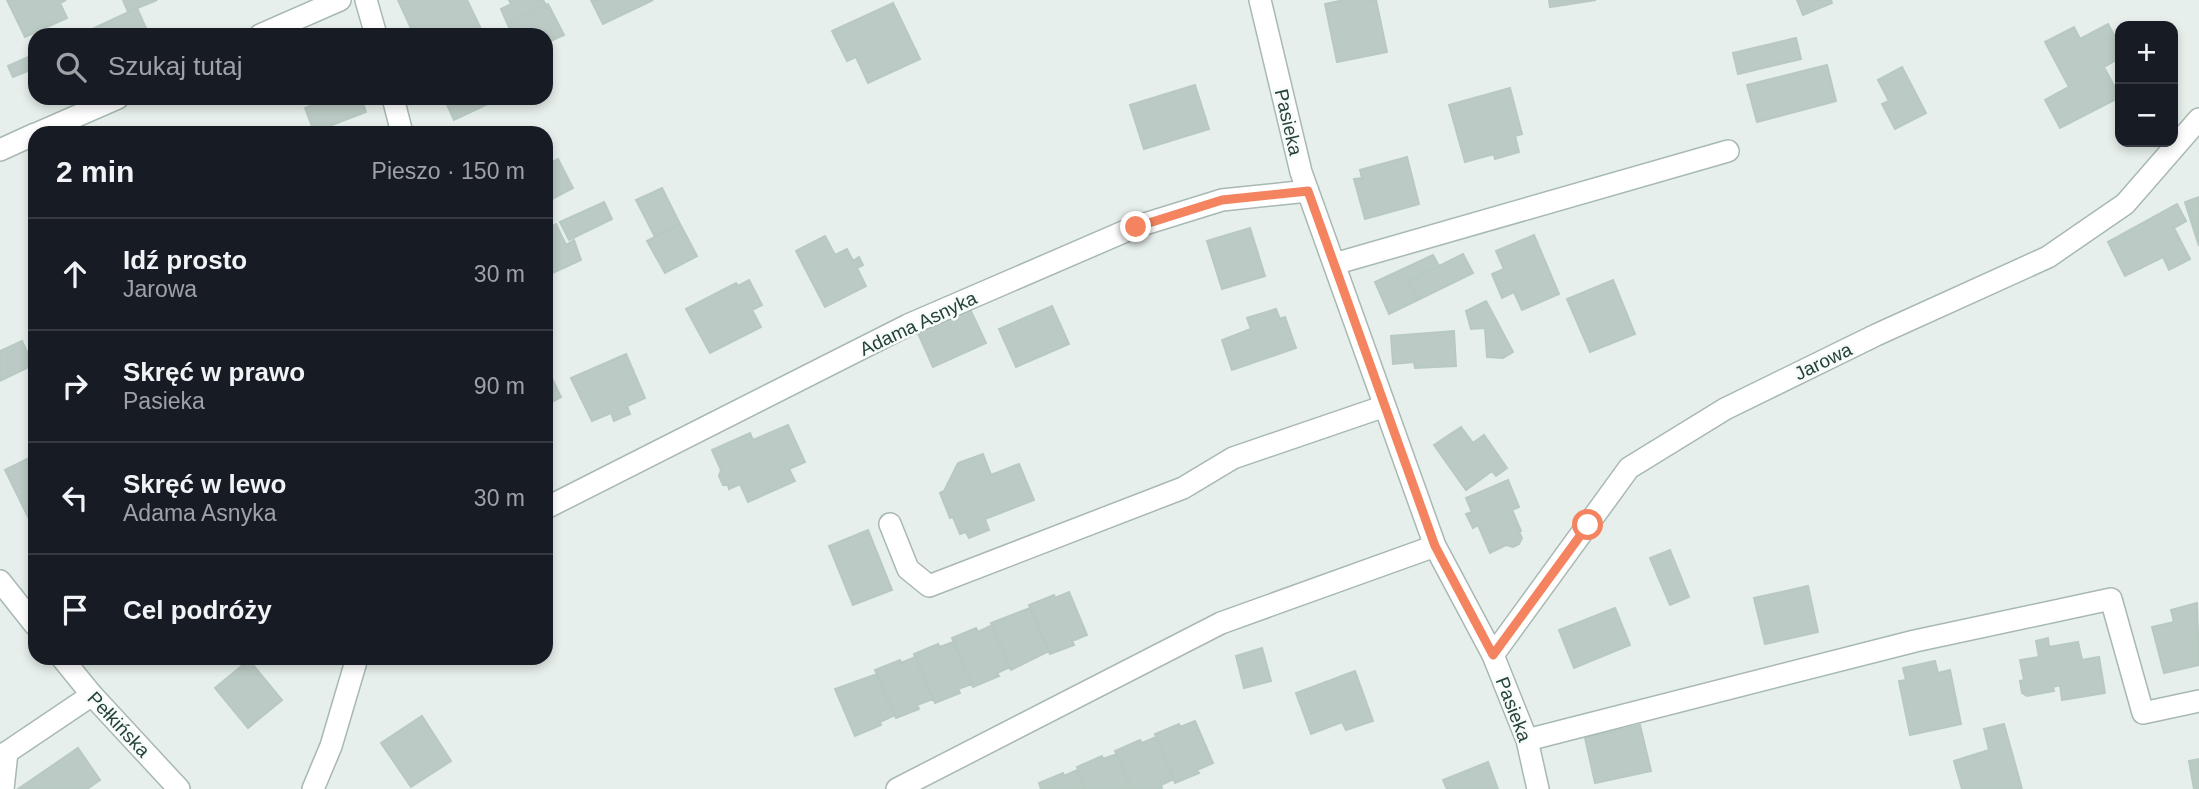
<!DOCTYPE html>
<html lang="pl">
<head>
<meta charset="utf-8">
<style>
	:root { --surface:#171b24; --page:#242831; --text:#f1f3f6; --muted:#9ea1a6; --line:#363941 }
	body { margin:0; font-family:Helvetica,sans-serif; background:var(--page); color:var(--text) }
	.controls { position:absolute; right:21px; top:21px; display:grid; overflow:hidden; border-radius:14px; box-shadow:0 4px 10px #0003 }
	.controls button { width:63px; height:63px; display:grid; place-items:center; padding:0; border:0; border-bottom:2px solid var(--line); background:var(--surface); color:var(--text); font:35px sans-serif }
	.stop { position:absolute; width:21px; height:21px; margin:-16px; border:5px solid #f4845f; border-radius:50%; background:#fff }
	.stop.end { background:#f4845f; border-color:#fff; box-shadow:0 2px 7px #0008 }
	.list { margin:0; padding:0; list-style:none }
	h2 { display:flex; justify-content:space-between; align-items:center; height:91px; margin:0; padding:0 28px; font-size:30px }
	h2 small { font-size:23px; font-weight:400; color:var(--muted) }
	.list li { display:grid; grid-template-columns:46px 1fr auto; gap:21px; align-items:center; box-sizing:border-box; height:112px; padding:0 28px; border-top:2px solid var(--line) }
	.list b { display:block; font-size:26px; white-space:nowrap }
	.list p { margin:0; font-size:23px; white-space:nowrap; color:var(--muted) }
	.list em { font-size:23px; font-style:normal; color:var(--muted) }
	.icon { flex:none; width:38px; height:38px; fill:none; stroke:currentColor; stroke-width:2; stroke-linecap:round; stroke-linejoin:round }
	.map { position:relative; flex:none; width:2199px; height:789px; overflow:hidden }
	.search { position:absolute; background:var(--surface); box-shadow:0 4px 10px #0003; left:28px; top:28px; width:525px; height:77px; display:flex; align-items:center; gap:18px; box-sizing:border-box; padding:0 24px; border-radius:21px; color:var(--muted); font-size:26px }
	.panel { position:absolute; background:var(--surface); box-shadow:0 4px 10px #0003; left:28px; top:126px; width:525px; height:539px; border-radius:21px }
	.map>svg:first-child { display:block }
	.building { fill:#bbcac4; stroke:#b8c9c2; stroke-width:2 }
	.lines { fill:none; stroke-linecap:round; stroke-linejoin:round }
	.minor-casing { stroke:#a8b8b2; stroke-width:24 }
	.minor { stroke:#fff; stroke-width:21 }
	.route { stroke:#f4845f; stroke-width:9 }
	.labels { text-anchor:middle; stroke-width:5; stroke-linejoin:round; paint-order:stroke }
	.street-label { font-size:19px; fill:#24423a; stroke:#f7fbf9 }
</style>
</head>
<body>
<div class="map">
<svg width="2199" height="789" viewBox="0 0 2199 789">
	<rect width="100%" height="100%" fill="#e6efeb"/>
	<!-- building -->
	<path class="building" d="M7 0H66L60 3 67 18 25 37Z
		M123 0H157L128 12Z
		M398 0H467L483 33 414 35Z
		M509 0H543L546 5 507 23 501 9 511 4Z
		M591 0H653L603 24Z
		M1344 0H1376L1387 52 1337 62 1325 4Z
		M1549 0H1596L1550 7Z
		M1797 0H1831L1832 3 1803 15Z
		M893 3 920 59 868 83 856 57 847 61 832 31Z
		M548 4 564 35 546 43V35H513L507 23Z
		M137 8 149 35H90L88 31Z
		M2108 24 2120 46V58L2104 67 2120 97 2060 128 2045 100 2069 87 2045 42 2074 27 2080 39Z
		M1796 38 1801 59 1738 74 1733 53Z
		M35 54V68L13 77 8 66Z
		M1827 65 1836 101 1757 122 1747 85Z
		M1902 67 1926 113 1895 129 1882 104 1889 101 1878 80Z
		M1195 85 1209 129 1144 149 1130 105Z
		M1510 88 1522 134 1515 136 1519 152 1495 159 1494 154 1465 162 1449 105Z
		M331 98H361L366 112 314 132 305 108Z
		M444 98H495L496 100 454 120Z
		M1407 157 1419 204 1365 219 1354 179 1362 178 1360 170Z
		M558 159 573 188 546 202V165Z
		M662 188 680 224 655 237 636 200Z
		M2199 197V246L2185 202Z
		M604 202 612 219 569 240 560 222Z
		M2177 204 2186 221 2174 228 2190 259 2169 270 2163 257 2125 276 2108 242Z
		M556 224 566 245 574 240 581 260 546 276V229Z
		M680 224 697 256 665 273 647 241Z
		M1250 228 1265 276 1222 289 1207 241Z
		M1534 235 1559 294 1522 310 1514 292 1502 298 1492 274 1504 269 1496 251Z
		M825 236 835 255 847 249 853 261 859 257 863 265 857 268 866 286 825 307 796 251Z
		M1463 254 1473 273 1418 300 1409 281Z
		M1433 255 1439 266 1409 281 1418 300 1389 314 1375 282Z
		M749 280 762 305 752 310 761 327 710 353 686 309 736 283 738 286Z
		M1613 280 1635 334 1590 352 1567 299Z
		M1486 301 1513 352 1503 358 1487 357 1485 328 1471 329 1466 311Z
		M968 305 986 343 933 367 916 329Z
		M1052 306 1069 344 1016 367 999 329Z
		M1276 309 1280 319 1285 317 1296 348 1232 370 1222 340 1251 329 1247 318Z
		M1454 331 1456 366 1415 368 1414 362 1393 364 1391 336Z
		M22 341 33 365 0 381V351Z
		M626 354 645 398 627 406 630 414 614 421 611 413 592 421 571 378Z
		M546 366 561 397 546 405Z
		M788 425 805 462 789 469 795 481 748 502 740 484 729 489 728 485H723L719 476 721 470 712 450 750 433 753 440Z
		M1461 427 1473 443 1484 435 1507 468 1496 476 1492 471 1466 490 1434 445Z
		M983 454 991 475 1019 464 1034 500 985 519 989 530 969 538 966 532 960 534 953 517 950 518 940 493 944 491 958 463Z
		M35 455V531L5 470Z
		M1508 480 1519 507 1512 510 1521 531 1519 532 1522 538 1519 544 1513 547 1506 545 1490 553 1478 525 1473 528 1466 514 1472 512 1466 498Z
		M868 530 892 590 853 605 829 546Z
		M1670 550 1689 597 1670 605 1650 558Z
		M1808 586 1818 632 1765 644 1754 598Z
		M1069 592 1087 635 1072 641 1074 645 1050 654 1029 605 1054 595 1055 598Z
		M2197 603 2199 665 2164 673 2152 627 2174 622 2171 610Z
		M1030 608 1049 651 1011 670 991 623Z
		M1615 608 1630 645 1574 668 1559 630Z
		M992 625 1010 667 997 673 999 676 973 687 952 638 976 628 978 632Z
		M2048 638 2049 647 2078 642 2082 660 2099 657 2105 693 2062 700 2060 685 2053 687 2054 691 2027 696 2022 693 2020 681 2024 680 2020 660 2039 657 2036 641Z
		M953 642 972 684 958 689 960 693 935 703 914 654 938 644 940 647Z
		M1262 648 1271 681 1244 688 1236 656Z
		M915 657 933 699 917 705 919 709 896 718 875 670 900 660 901 663Z
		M249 660 282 700 248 728 215 688Z
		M1935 661 1938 673 1950 670 1961 724 1910 735 1899 681 1906 680 1903 668Z
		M1355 671 1373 721 1346 730 1342 722 1311 734 1296 693Z
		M877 674 895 715 880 722 881 725 855 736 835 689Z
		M422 716 451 761 411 787 381 743Z
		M1195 721 1213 763 1197 770 1199 773 1175 783 1155 734 1179 724 1180 727Z
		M2004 724 2022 789H1962L1954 761 1989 750 1984 729Z
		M1640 725 1651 771 1595 783 1585 738Z
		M1156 737 1174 779 1161 785 1162 788 1160 789H1132L1115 751 1140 740 1142 743Z
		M78 748 100 780 87 789H18Z
		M1117 754 1132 789H1086L1077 767 1102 756 1103 759Z
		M2199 759V789H2194L2189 761Z
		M1488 762 1498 789H1447L1443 780Z
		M1077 770 1086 789H1041L1039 783 1063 773 1064 776Z"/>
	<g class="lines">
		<defs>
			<path id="minor" d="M366 0 376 35
				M1260 0 1301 172 1435 546 1493 655 1527 740 1538 789
				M260 35 340 0
				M393 98 402 133
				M38 133 118 98
				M0 150 35 134
				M1334 264 1728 151
				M546 508 908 325 1135 227 1222 200 1308 191
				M890 524 908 569 929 586 1183 488 1233 458 1385 406
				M0 581 35 625
				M1493 655 1629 468 1725 409 1876 335 2048 257 2125 204 2199 119
				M62 658 92 695 179 789
				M1527 740 1915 641 2111 599 2143 713 2199 701
				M0 757 92 695
				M3 789 7 752
				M313 789 331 746 357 658
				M897 789 1221 623 1435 546"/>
		</defs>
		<!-- minor casing -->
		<use href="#minor" class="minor-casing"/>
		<!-- minor -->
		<use href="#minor" class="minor"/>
	</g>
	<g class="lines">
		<!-- route -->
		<path class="route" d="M1136 227 1222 200 1308 191 1435 546 1493 655 1588 525"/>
	</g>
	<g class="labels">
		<!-- street labels -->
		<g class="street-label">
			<text transform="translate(1289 122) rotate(77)" y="7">Pasieka</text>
			<text transform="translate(918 323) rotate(-25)" y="7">Adama Asnyka</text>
			<text transform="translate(1823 361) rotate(-26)" y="7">Jarowa</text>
			<text transform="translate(1514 709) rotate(69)" y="7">Pasieka</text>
			<text transform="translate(119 724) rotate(47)" y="7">Pełkińska</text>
		</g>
	</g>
</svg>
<div class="controls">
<button>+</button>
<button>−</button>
</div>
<div class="stop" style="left:1588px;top:525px"></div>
<div class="stop end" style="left:1136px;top:227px"></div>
<div class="search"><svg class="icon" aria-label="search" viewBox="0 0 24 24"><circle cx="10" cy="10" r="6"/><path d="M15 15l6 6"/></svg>Szukaj tutaj</div>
<section class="panel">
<h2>2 min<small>Pieszo · 150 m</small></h2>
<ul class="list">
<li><svg class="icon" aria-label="ahead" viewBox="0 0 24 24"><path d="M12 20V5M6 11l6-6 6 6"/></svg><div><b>Idź prosto</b><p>Jarowa</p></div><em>30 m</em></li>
<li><svg class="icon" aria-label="right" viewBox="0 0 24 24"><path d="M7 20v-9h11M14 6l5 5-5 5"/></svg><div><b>Skręć w prawo</b><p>Pasieka</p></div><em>90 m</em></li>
<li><svg class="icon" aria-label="left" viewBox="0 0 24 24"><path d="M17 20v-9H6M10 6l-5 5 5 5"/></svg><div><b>Skręć w lewo</b><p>Adama Asnyka</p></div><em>30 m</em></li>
<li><svg class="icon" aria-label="arrive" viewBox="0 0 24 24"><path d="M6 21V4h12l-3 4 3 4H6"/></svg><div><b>Cel podróży</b></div></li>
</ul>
</section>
</div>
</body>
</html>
